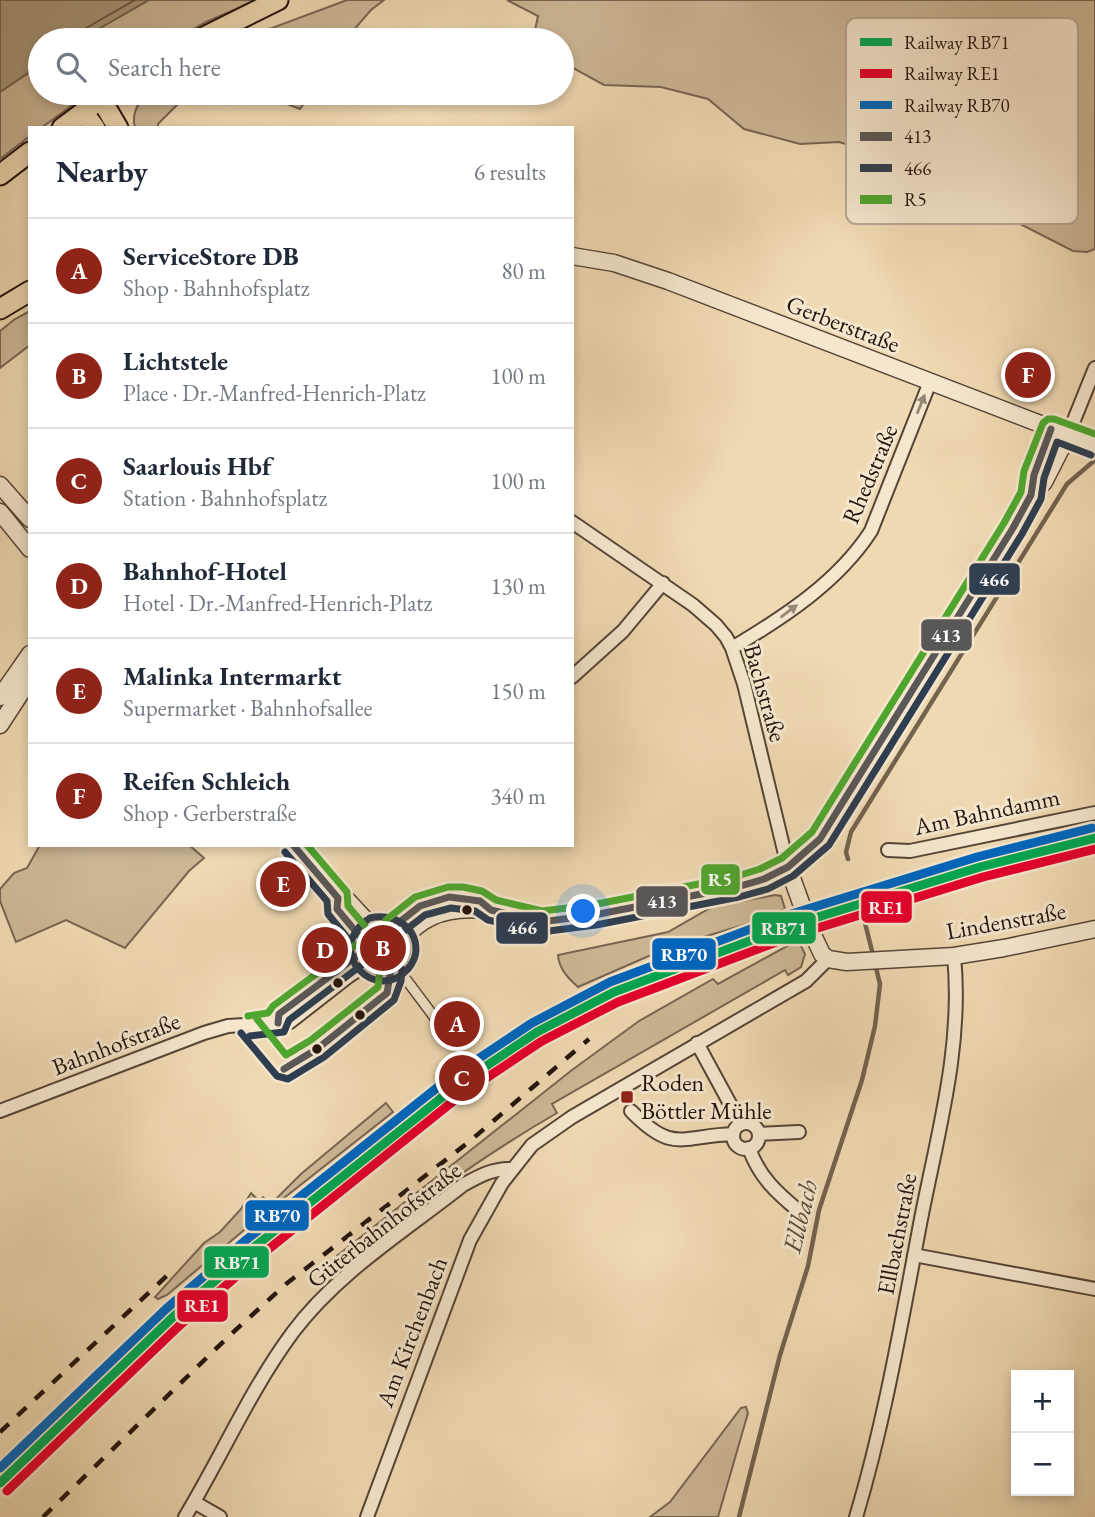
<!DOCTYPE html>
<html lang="en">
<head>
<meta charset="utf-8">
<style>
	:root { --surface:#fff; --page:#f6f6f7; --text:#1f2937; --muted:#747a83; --line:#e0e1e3; --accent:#8f2418 }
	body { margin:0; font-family:"EB Garamond",serif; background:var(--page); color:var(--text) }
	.controls { position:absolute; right:21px; bottom:21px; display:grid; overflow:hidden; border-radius:0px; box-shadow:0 4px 10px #0003 }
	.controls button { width:63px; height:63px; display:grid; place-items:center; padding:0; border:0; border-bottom:2px solid var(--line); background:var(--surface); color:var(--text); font:35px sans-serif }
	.you { position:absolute; left:584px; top:912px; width:24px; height:24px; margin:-18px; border:5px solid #fff; border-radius:50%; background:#1a73e8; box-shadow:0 0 0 10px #1a73e833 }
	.badge { display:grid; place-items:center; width:46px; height:46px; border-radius:50%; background:var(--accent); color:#fff; font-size:23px; font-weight:700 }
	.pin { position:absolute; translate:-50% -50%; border:4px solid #fff; box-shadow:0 2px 7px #0006 }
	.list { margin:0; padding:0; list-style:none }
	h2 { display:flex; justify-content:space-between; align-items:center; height:91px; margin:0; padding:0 28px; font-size:30px }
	h2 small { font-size:23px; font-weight:400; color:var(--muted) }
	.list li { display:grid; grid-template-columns:46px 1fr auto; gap:21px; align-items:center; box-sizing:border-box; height:105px; padding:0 28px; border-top:2px solid var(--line) }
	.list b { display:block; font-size:26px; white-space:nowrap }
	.list p { margin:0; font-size:23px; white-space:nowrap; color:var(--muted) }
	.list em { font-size:23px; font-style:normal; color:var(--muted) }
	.icon { flex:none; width:38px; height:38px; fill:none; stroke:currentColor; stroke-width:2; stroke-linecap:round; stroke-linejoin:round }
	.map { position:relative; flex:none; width:1095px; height:1517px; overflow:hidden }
	.search { position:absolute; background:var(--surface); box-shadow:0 4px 10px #0003; left:28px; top:28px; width:546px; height:77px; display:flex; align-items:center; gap:18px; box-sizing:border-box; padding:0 24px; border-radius:38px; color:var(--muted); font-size:26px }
	.panel { position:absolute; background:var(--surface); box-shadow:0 4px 10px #0003; left:28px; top:126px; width:546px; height:721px; border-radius:0px }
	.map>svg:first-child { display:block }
	.green { fill:#ccb796; stroke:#776552; stroke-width:2 }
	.water { fill:#a9967a; stroke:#73624e; stroke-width:2 }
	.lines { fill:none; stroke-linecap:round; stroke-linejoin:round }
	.shore { stroke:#665444; stroke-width:2 }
	.stream { stroke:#73624e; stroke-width:4.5 }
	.tertiary-tunnel { stroke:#d0bb99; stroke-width:16; stroke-dasharray:16 8; stroke-linecap:butt }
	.pedestrian-casing { stroke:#554436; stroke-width:12 }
	.minor-casing { stroke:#554436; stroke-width:16 }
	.tertiary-casing { stroke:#554436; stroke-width:19 }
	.primary-casing { stroke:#22130d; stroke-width:23 }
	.pedestrian { stroke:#f5e6cd; stroke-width:9 }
	.minor { stroke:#f5e6cd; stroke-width:12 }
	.tertiary { stroke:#f5e6cd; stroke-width:16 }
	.primary { stroke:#efd9b2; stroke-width:19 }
	.rail { stroke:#22130d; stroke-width:4.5; stroke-dasharray:12 12; stroke-linecap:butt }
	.bus-1-casing { stroke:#f5e6cd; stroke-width:12 }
	.bus-2-casing { stroke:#f5e6cd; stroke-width:12 }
	.bus-3-casing { stroke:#f5e6cd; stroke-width:12 }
	.bus-1 { stroke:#5a5758; stroke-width:7 }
	.bus-2 { stroke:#2e3e50; stroke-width:7 }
	.bus-3 { stroke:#4fa62f; stroke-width:7 }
	.rail-1-casing { stroke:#f5e6cd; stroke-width:14 }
	.rail-2-casing { stroke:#f5e6cd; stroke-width:14 }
	.rail-3-casing { stroke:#f5e6cd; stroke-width:14 }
	.rail-1 { stroke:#00a651; stroke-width:9 }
	.rail-2 { stroke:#e4002b; stroke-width:9 }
	.rail-3 { stroke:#0065bd; stroke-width:9 }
	.oneway { fill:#968777 }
	.bus-dot { fill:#22130d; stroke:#f5e6cd; stroke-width:2.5 }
	.poi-dot { fill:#8f2418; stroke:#f5e6cd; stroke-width:2.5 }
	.labels { text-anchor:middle; stroke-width:6; stroke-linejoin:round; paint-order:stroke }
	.street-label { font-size:24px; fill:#22130d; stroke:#f5e6cd }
	.poi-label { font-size:24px; fill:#22130d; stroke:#f5e6cd; text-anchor:start }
	.water-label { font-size:26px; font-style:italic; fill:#584739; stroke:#f5e6cd }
	.key { fill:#f5e6cd; stroke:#b6a793; stroke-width:2 }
	.key-label { font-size:19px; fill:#22130d }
	.line-badge { stroke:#f5e6cd; stroke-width:2.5 }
	.badge-label { font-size:19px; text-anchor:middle; font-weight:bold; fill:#fff }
</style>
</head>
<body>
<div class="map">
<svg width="1095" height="1517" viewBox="0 0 1095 1517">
	<rect width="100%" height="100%" fill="#efd9b2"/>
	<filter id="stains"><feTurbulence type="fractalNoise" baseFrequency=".00286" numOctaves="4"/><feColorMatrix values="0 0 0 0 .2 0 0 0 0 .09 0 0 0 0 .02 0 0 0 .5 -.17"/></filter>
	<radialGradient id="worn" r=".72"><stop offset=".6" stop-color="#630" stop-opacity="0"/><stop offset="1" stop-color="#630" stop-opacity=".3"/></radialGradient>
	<!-- green -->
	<path class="green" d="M149 0H257L206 22 174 40H79Z
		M347 0H384L371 10 345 40H240Z
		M507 0H1095V249L1087 252 1073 251 948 187 935 191 904 180 893 158 839 142 800 144 744 129 708 99 661 87 604 85 562 62V40H533L538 16Z
		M40 65V93H89L41 128H30V136L0 159V92Z
		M147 93H192L185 97 158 124V128H135C131 113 138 104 147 93Z
		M259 93H311L300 109Z
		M30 311V345L0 368V331L15 319Z
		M40 845H189L204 858 189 871 125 948 66 920 16 942 0 901V889L14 873 27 868Z
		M775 895 781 896 785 909 750 923 667 948 578 987C568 978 559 969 558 955L668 932 712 907Z
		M798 940 805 954 801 967 788 975 785 970 552 1104 557 1113C480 1157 410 1210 339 1264L337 1256 572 1070 639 1021 713 979 718 984Z
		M386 1103 393 1112 256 1220 167 1295 158 1299 155 1297 204 1243 220 1232 241 1209 251 1193 259 1201 263 1197 271 1204 301 1174Z
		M746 1407 748 1413 718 1517H650L670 1502 741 1408Z"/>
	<!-- water -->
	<path class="water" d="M0 0H149L79 40H40V65L0 92Z"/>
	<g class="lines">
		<!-- shore -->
		<path class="shore" d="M77 40 81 31 135 0"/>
		<!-- stream -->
		<path class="stream" d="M848 859 846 852 851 832 1067 484 1095 460
			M865 923 873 955
			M739 1517 780 1355 808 1266 819 1210 862 1080 875 1026 880 984 875 964"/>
		<!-- tertiary-tunnel -->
		<path class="tertiary-tunnel" d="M801 903 813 935"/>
		<defs>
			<path id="pedestrian" d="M396 966 435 1018"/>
			<path id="minor" d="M1068 435 1095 368
				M572 522 693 605 716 625 726 637 732 648 744 684 788 867
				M732 648C784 617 838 582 871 531L930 382
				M572 677 623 631 663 583
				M888 850 910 851 1095 813
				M278 1023 279 1014 361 953
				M697 1043 741 1124
				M0 1111 204 1033 228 1026 290 1022 349 976 368 964
				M631 1111C673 1154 681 1136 733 1134
				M733 1136a13 13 0 1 1 26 0a13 13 0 1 1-26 0Z
				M759 1134 799 1132
				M749 1148C759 1177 777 1193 800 1212
				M914 1255 1095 1289
				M194 1502 220 1517
				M185 1517C222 1456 250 1390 293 1332 338 1272 405 1231 463 1185 479 1176 493 1168 512 1169
				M367 1517 470 1240 502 1183 532 1145 572 1117 806 981 828 959
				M856 1517C885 1420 902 1319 921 1219 938 1132 963 1045 954 956"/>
			<path id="tertiary" d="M572 256 614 263 668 281 1095 445
				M0 485 30 519
				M1031 495 1034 475 1051 429
				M0 512 30 549
				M0 697 30 654
				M0 725 30 679
				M293 845 338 898 347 900 373 928
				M788 867 801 903
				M338 898 337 909 362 939
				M361 948a22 22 0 1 1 44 0a22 22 0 1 1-44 0Z
				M392 928C401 921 410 913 419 907 436 895 467 892 484 905
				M813 935 822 954 828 959 847 962 954 956 1004 948 1095 929
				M404 940C425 910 459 906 493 911 509 913 524 922 540 922 568 923 612 912 640 906 681 898 725 894 764 878 786 869 804 856 820 839L1031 495 1044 482 1068 435"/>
			<path id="primary" d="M198 40 278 0
				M101 99 118 128
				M83 112 95 128
				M62 128 109 93
				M0 175 30 152
				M0 309 30 291"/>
		</defs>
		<!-- pedestrian casing -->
		<use href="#pedestrian" class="pedestrian-casing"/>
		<!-- minor casing -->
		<use href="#minor" class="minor-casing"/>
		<!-- tertiary casing -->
		<use href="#tertiary" class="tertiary-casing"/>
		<!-- primary casing -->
		<use href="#primary" class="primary-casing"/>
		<!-- pedestrian -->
		<use href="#pedestrian" class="pedestrian"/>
		<!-- minor -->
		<use href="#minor" class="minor"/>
		<!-- tertiary -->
		<use href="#tertiary" class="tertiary"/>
		<!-- primary -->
		<use href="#primary" class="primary"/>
		<!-- rail -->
		<path class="rail" d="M740 954 871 909
			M0 1432 172 1271
			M43 1517 228 1337 286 1284 470 1141 589 1039"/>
		<defs>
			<path id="bus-1" d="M293 845 338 898 337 909 362 939
				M392 928 420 906 449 897 480 901 491 910 541 922 594 915 737 887 764 879 788 867 820 839 1013 528 1031 495 1034 475 1051 429
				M278 1023 279 1014 361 953
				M284 1069 317 1049 387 993 391 969"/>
			<path id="bus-2" d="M285 852 327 901 328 914 354 946
				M367 920C324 952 376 1005 408 969 412 964 416 957 416 950 416 925 392 913 370 918
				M398 936 425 915 451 908 475 911 488 920 541 932 596 925 739 897 768 889 793 876 829 845 1022 534 1041 499 1044 478 1057 442 1091 455
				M241 1033 277 1076 288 1079 324 1057 394 1000 401 981 402 969
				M250 1036 284 1032 289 1020 367 961"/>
			<path id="bus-3" d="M307 845 347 892 348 906 370 932
				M386 920 415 897 448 887H463L482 891 496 900 542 911 592 905 734 877 760 869 782 858 812 832 1004 523 1021 492 1024 471 1043 423 1048 419H1054L1095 434
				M372 948a11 11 0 1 1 22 0a11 11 0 1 1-22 0Z
				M248 1016 268 1013 273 1006 355 945
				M257 1019 286 1055 311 1040 378 987 380 969"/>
		</defs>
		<!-- bus-1 casing -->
		<use href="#bus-1" class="bus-1-casing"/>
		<!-- bus-2 casing -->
		<use href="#bus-2" class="bus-2-casing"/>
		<!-- bus-3 casing -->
		<use href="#bus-3" class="bus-3-casing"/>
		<!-- bus-1 -->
		<use href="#bus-1" class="bus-1"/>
		<!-- bus-2 -->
		<use href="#bus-2" class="bus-2"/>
		<!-- bus-3 -->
		<use href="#bus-3" class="bus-3"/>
		<defs>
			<path id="rail-1" d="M0 1483 173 1317 253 1248 455 1087 537 1032 614 992 792 925 980 867 1095 838"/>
			<path id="rail-2" d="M7 1491 180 1325 260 1256 461 1095 542 1041 618 1002 795 935 983 877 1095 849"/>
			<path id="rail-3" d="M0 1468 166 1309 246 1240 448 1079 532 1023 610 982 788 915 977 857 1092 828"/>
		</defs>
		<!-- rail-1 casing -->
		<use href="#rail-1" class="rail-1-casing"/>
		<!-- rail-2 casing -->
		<use href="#rail-2" class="rail-2-casing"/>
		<!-- rail-3 casing -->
		<use href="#rail-3" class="rail-3-casing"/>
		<!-- rail-1 -->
		<use href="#rail-1" class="rail-1"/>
		<!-- rail-2 -->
		<use href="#rail-2" class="rail-2"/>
		<!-- rail-3 -->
		<use href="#rail-3" class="rail-3"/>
	</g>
	<!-- one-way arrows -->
	<defs><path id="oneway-solid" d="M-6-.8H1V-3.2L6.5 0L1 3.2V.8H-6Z" transform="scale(1.75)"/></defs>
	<g class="oneway">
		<use href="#oneway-solid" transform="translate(921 404) rotate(-68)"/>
		<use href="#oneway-solid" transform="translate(789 611) rotate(-37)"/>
	</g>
	<!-- markers -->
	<g class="bus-dot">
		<circle cx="467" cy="910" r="6"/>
		<circle cx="338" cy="983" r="6"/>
		<circle cx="360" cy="1015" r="6"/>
		<circle cx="317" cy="1049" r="6"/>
	</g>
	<rect class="poi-dot" x="620" y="1090" width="14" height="14" rx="3.5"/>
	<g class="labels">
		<!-- street labels -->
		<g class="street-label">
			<text transform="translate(843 324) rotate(21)" y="8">Gerberstraße</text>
			<text transform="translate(870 474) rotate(-67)" y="8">Rhedstraße</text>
			<text transform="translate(765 693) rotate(74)" y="8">Bachstraße</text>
			<text transform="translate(987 812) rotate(-12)" y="8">Am Bahndamm</text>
			<text transform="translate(1006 921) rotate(-10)" y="8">Lindenstraße</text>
			<text transform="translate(116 1044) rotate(-21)" y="8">Bahnhofstraße</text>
			<text transform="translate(384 1225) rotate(-38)" y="8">Güterbahnhofstraße</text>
			<text transform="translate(897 1234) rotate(-79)" y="8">Ellbachstraße</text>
			<text transform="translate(412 1332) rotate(-69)" y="8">Am Kirchenbach</text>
		</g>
		<!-- poi labels -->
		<g class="poi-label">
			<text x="641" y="1091">Roden<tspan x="641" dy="28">Böttler Mühle</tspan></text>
		</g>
		<!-- water labels -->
		<g class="water-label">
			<text transform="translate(800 1216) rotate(-76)" y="9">Ellbach</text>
		</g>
	</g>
	<!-- legend -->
	<rect x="846" y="18" width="232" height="206" rx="10" class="key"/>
	<rect x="860" y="38" width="32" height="8" fill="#00a651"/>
	<rect x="860" y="69" width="32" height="9" fill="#e4002b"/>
	<rect x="860" y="101" width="32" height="8" fill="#0065bd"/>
	<rect x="860" y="132" width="32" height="9" fill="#5a5758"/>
	<rect x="860" y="164" width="32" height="8" fill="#2e3e50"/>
	<rect x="860" y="195" width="32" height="9" fill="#4fa62f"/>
	<g class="key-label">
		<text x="904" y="49">Railway RB71</text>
		<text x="904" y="80">Railway RE1</text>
		<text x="904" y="112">Railway RB70</text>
		<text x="904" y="143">413</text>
		<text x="904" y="175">466</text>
		<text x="904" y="206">R5</text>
	</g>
	<g class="line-badge">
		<rect x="968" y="562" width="53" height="34" rx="7" fill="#2e3e50"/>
		<rect x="920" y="618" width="53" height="34" rx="7" fill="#5a5758"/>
		<rect x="700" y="863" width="41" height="33" rx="7" fill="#4fa62f"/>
		<rect x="635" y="885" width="54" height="33" rx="7" fill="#5a5758"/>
		<rect x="860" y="890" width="53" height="34" rx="7" fill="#e4002b"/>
		<rect x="495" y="911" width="54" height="34" rx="7" fill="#2e3e50"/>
		<rect x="751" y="911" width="66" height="34" rx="7" fill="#00a651"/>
		<rect x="651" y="937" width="66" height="34" rx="7" fill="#0065bd"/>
		<rect x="244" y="1199" width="66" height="33" rx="7" fill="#0065bd"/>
		<rect x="203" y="1245" width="67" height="34" rx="7" fill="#00a651"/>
		<rect x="176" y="1289" width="53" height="34" rx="7" fill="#e4002b"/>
	</g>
	<g class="badge-label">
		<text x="994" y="586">466</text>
		<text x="946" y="642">413</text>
		<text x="720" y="886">R5</text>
		<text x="662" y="908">413</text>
		<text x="886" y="914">RE1</text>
		<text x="522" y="934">466</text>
		<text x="784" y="935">RB71</text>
		<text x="684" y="961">RB70</text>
		<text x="277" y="1222">RB70</text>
		<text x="237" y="1269">RB71</text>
		<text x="202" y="1312">RE1</text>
	</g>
	<rect width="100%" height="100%" filter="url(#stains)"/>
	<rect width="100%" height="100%" fill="url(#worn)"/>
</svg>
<div class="controls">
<button>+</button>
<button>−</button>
</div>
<div class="you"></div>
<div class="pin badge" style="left:457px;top:1024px">A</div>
<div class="pin badge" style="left:383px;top:948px">B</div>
<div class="pin badge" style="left:462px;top:1078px">C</div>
<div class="pin badge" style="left:325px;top:950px">D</div>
<div class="pin badge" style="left:283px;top:884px">E</div>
<div class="pin badge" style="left:1028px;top:375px">F</div>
<div class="search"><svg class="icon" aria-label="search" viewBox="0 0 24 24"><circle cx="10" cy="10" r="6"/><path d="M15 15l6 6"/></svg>Search here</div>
<section class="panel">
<h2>Nearby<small>6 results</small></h2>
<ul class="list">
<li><span class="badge">A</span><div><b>ServiceStore DB</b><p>Shop · Bahnhofsplatz</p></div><em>80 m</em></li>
<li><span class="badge">B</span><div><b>Lichtstele</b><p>Place · Dr.-Manfred-Henrich-Platz</p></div><em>100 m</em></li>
<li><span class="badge">C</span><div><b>Saarlouis Hbf</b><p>Station · Bahnhofsplatz</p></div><em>100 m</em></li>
<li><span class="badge">D</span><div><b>Bahnhof-Hotel</b><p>Hotel · Dr.-Manfred-Henrich-Platz</p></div><em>130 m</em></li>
<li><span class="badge">E</span><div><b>Malinka Intermarkt</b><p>Supermarket · Bahnhofsallee</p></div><em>150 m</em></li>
<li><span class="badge">F</span><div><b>Reifen Schleich</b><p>Shop · Gerberstraße</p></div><em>340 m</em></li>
</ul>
</section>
</div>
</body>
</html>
